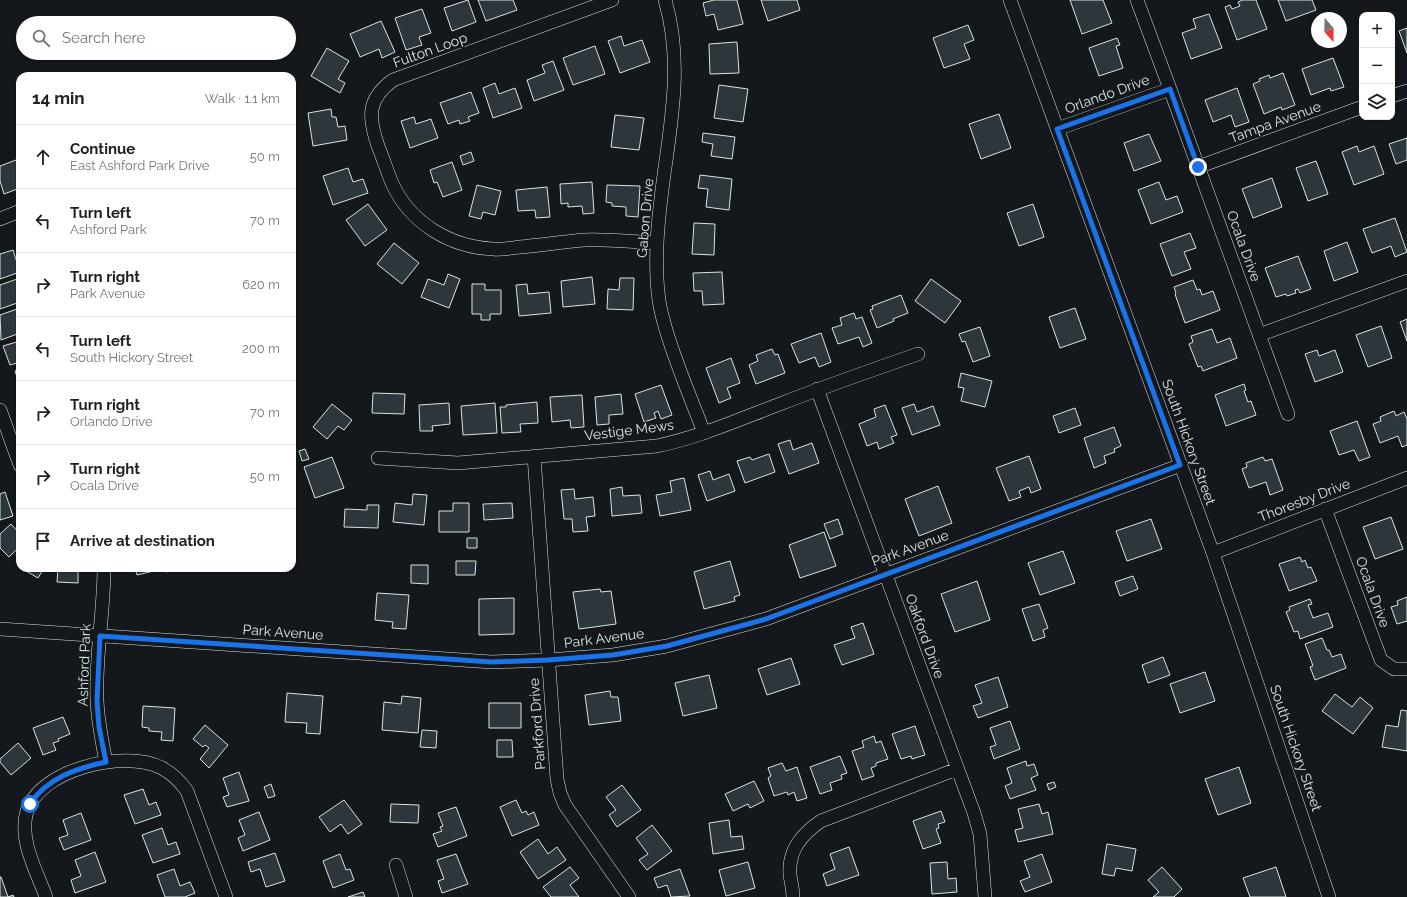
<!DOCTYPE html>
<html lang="en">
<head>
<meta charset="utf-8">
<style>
	:root { --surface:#fff; --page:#f6f6f6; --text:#202124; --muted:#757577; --line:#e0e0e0 }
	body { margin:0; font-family:Raleway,sans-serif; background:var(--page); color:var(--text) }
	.controls { position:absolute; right:12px; top:12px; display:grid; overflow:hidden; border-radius:8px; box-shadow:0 1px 3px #0004 }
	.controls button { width:36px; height:36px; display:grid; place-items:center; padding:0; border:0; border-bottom:1px solid var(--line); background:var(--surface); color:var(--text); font:20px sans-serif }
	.compass { position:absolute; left:1311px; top:12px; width:36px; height:36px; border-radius:50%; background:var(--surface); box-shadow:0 1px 3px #0004; rotate:160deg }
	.stop { position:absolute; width:12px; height:12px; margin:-9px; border:3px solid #1a73e8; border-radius:50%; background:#fff }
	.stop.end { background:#1a73e8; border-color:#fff; box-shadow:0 1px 4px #0008 }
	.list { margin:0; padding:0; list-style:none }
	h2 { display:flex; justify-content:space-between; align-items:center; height:52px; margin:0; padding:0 16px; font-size:17px }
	h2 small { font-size:13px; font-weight:400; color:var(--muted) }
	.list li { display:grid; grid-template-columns:26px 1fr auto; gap:12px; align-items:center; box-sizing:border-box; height:64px; padding:0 16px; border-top:1px solid var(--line) }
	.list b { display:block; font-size:15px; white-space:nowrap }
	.list p { margin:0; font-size:13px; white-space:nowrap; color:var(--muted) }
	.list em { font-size:13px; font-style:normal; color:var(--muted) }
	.icon { flex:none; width:22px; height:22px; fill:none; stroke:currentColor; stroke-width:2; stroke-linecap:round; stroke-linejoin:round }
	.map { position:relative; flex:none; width:1407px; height:897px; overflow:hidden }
	.search { position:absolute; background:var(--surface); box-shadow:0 1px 3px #0004; left:16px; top:16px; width:280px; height:44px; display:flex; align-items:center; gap:10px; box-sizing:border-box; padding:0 14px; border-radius:22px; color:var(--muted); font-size:15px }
	.panel { position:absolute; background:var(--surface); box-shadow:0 1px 3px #0004; left:16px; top:72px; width:280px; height:500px; border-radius:12px }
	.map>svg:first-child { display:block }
	.building { fill:#2c363c; stroke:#d8e6dc }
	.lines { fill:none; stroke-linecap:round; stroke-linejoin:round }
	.minor-casing { stroke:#d8e6dc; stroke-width:14 }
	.minor { stroke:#14181c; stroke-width:13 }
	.route { stroke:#1a73e8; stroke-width:5 }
	.labels { text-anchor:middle; stroke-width:3; stroke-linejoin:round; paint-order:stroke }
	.street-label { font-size:14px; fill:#d8e6dc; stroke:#14181c }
</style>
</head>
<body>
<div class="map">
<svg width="1407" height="897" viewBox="0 0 1407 897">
	<rect width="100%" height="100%" fill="#14181c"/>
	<!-- building -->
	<path class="building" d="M468 0 476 22 452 31 444 8Z
		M478 0H513L517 10 486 21Z
		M714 0H737L743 24 718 30 714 14 706 16 703 3Z
		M761 0H797L800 10 768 21Z
		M1070 0H1103L1112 23 1082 34Z
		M1243 0H1256L1267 29 1237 40 1225 7 1230 5 1232 9 1240 6 1238 2Z
		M1278 0H1312L1316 10 1286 21Z
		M422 9 431 33 419 37 422 45 406 50 395 18Z
		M1209 14 1222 48 1191 59 1182 33 1196 28 1193 19Z
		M381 21 395 52 382 58 379 49 360 57 350 34Z
		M968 25 974 40 964 44 970 59 944 68 933 38Z
		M1407 28V53L1399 31Z
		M621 36 624 46 642 40 650 62 620 73 608 41Z
		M1117 38 1120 45 1116 46 1123 68 1099 76 1089 48Z
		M737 42 739 73 710 74 709 44Z
		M595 46 605 74 573 85 563 58Z
		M327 48 349 61 338 79 345 83 340 93 311 76Z
		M1333 58 1344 87 1331 91 1330 88 1311 95 1302 69Z
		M553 61 564 90 534 101 527 80 545 73 542 65Z
		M1283 73 1295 105 1282 110 1281 107 1264 114 1253 84 1260 81 1259 79 1269 75 1270 78Z
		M495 83 499 94 515 88 522 108 493 118 483 88Z
		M719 85 748 89 743 122 714 118Z
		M1237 88 1249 122 1235 127 1231 115 1213 122 1205 100Z
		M471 92 479 113 468 117 470 121 460 124 459 120 448 124 440 103Z
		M331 109 332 117H336L338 127 345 126 347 140 313 146 308 113Z
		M999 114 1011 148 981 159 969 124Z
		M615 115 644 118 639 150 611 147Z
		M414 117 416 124 431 119 438 138 410 148 401 121Z
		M703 133 735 137 732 159 711 156 713 144 702 142Z
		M1149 134 1161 161 1134 171 1124 143Z
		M1407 138V160L1396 164 1389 144Z
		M1357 146 1359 152 1374 146 1384 174 1354 185 1342 152Z
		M471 152 474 161 463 165 460 156Z
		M16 160 20 171V188L4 194 0 181V166Z
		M1316 161 1328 194 1308 201 1296 168Z
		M452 162 462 190 443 197 437 182 434 183 430 170Z
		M348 168 353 182 363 179 368 193 333 205 323 176Z
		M700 175 732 179 729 210 706 207 708 189 698 188Z
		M1272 178 1282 207 1253 218 1242 189Z
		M592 182 594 213 583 214 582 206 568 207V203L561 204 560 184Z
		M1159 182 1166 200 1177 196 1183 212 1151 224 1138 190Z
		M477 185 501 191 495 215 483 212 481 219 469 216Z
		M607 185 640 186 638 217 626 216V207L612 206V203L606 202Z
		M547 187 550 217 536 218 535 210 518 211 516 190Z
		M368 204 387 230 365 246 346 220Z
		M1033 204 1044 237 1019 246 1007 213Z
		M1395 218 1407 252 1395 257 1391 246 1372 253 1363 229Z
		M694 223 715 224 714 255 692 254Z
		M1190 233 1196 248 1184 252 1191 269 1172 276 1160 244Z
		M1347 242 1358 272 1334 281 1324 251Z
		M394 243 419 263 402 284 377 264Z
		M13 250 20 272 0 279V254Z
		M1298 256 1311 289 1300 293 1298 289 1295 290 1296 293 1287 296 1286 294 1276 297 1265 268Z
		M722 272 724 304 703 305 702 291H694L693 273Z
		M448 274 460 279 449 308 421 297 428 279 444 285Z
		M592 277 595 304 563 307 561 281Z
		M20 278V302L0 309V285Z
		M620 278H634L633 310 607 309 608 289 619 290Z
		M931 279 961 301 945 323 915 301Z
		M1193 280 1197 290 1200 289 1202 295 1213 291 1220 310 1185 323 1175 294 1176 293 1174 287Z
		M472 284H485V290H501V314H490V320H481V314H472Z
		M527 284 528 294 549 292 551 313 519 316 516 285Z
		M901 295 908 313 893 319 894 321 877 328 870 310 873 309 872 306Z
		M20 308V333L1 340 0 315Z
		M1075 308 1086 339 1060 348 1049 317Z
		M854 313 856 319 862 317 872 343 863 347 859 337 838 344 832 328 842 325 840 318Z
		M1407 319V341L1400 322Z
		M1381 326 1392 358 1368 367 1356 335Z
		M980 327 990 356 973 362 965 341 962 342 959 334Z
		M1212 329 1217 343 1230 338 1237 358 1203 371 1201 366 1198 367 1189 344 1193 342 1191 336Z
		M821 333 831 362 819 367 815 357 799 363 791 344Z
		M20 341V362L10 365 3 346Z
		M772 349 775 355 778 354 785 373 756 384 749 365 758 361 756 355Z
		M1317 350 1319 356 1335 350 1343 372 1315 382 1305 354Z
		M731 358 740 383 727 388 731 398 719 403 706 368Z
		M20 369V386L15 371Z
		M961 373 992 381 985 407 961 401 964 388 958 387Z
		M1244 384 1246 390 1244 391 1248 402 1251 401 1256 415 1226 426 1215 395Z
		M661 385 672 415 661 419 658 411 654 413 656 418 644 422 635 394Z
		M373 393 405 394 404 414 372 413Z
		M621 394 623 414 609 415V424L597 425 595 397Z
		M582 395 584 427 571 428 570 420 552 422 550 397Z
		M537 402 538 423 520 424 521 432 502 433 500 407H506V405Z
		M449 403 450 424 432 426 433 431H420L419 405Z
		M495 403 497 433 463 435 461 406Z
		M332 404 352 420 344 430 338 426 327 439 313 427Z
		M914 404 917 412 933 406 940 425 912 435 902 408Z
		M885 405 897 435 891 437 894 443 879 449 877 442 867 446 859 424 876 417 874 409Z
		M1075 408 1081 425 1059 433 1053 416Z
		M1394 411 1396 416 1404 412 1407 419V445L1402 447 1398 436 1380 443 1373 424 1381 421 1380 417Z
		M1357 421 1370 457 1359 461 1354 450 1339 455 1330 431Z
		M1114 427 1121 446 1114 449 1115 452 1104 456 1106 463 1094 468 1084 438Z
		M790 440 793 450 812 443 819 463 789 474 778 444Z
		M305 449 309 459 302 461 299 451Z
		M769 454 775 472 745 483 737 461 750 457 752 460Z
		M1029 456 1041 489 1031 493 1029 487 1019 491 1021 497 1009 501 996 468Z
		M332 457 344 488 315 498 304 467Z
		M1263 457 1265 461 1272 459 1283 490 1270 495 1266 482 1249 488 1242 469 1247 467 1246 463Z
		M710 471 713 480 729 474 735 491 707 501 698 475Z
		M684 478 691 510 660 516 656 495 672 492 670 481Z
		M938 486 952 523 919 536 905 499Z
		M622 487 623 496 640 495 642 513 612 516 610 489Z
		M574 489 575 499 593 497 595 516 586 517 588 531 573 532 572 519H564L561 490Z
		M5 492 13 516 0 520V494Z
		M413 494 427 495 424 525 393 522 395 503 412 505Z
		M453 503H469V532H439V511H453Z
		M512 503 513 518 484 520 483 504Z
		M367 505H379L378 528 344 527 345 509 367 510Z
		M1391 517 1403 549 1375 559 1363 527Z
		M838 519 843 534 830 539 824 524Z
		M1151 519 1162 549 1127 561 1116 531Z
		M11 524 20 534V546L9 557 0 548V534Z
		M824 532 836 566 800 578 789 545Z
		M467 538H477V548H467Z
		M1063 551 1075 583 1040 595 1028 563Z
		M1300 557 1302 562 1305 560 1308 568 1311 567 1317 581 1289 591 1279 564Z
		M456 561H476L475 575H456Z
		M730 561 740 595 734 597 735 601 704 609 694 572Z
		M411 565H428V584L411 583Z
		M21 568H44L38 578Z
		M58 568H78V583L57 582Z
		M135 568H158V570L137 575Z
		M165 568H178L167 572Z
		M1133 576 1138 589 1120 596 1115 582Z
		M977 581 990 620 955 632 941 594Z
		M600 589 601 592 611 591 616 624 579 629 573 592Z
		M377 593 409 595 406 629 392 628 393 622 375 620Z
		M1407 597V621L1397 624 1391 607 1398 605 1397 601Z
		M514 598V634L479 635V599Z
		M1310 599 1312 604 1308 605 1313 618 1328 613 1333 627 1300 639 1298 631 1294 632 1286 612 1290 610 1289 607Z
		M1039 604 1048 628 1043 630 1045 637 1033 641 1022 609Z
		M863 623 874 654 842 665 834 645 855 638 851 627Z
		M1322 638 1327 650H1329L1332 657 1341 654 1346 668 1315 680 1310 667 1313 666 1305 644Z
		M1163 657 1170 675 1148 683 1142 665Z
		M791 658 800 684 767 695 758 669Z
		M1205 672 1215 701 1180 713 1170 684Z
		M709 675 717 708 683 716 675 683Z
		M998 677 1008 707 978 718 973 706 982 703 975 685Z
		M610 691 611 697H618L621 721 589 725 585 695Z
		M287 693 323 696 320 734 306 733 307 723 285 722Z
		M1335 694 1352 707 1360 697 1373 708 1353 734 1322 711Z
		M402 696 421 698 418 733 382 730 384 702 401 704Z
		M489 703H521V728H489Z
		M143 706 175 708 173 741 161 740 162 732 149 731V728L142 727Z
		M1401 710 1407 711V751L1382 747 1386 725 1398 727Z
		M63 717 70 734 58 739 59 741 53 743 56 750 43 755 33 728Z
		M1010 721 1020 749 994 759 990 747 996 745 990 728Z
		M205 725 228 745 209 768 200 759 209 748 205 745 203 747 193 739Z
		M915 726 925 755 912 759 911 756 901 759 892 734Z
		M422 730 437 731 436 748 420 747Z
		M874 736 876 743 881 741 888 759 876 763V766L871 768 874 776 862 780 852 751 864 747 862 741Z
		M497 740H512L513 757H497Z
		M18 743 31 758 11 775 0 762V759Z
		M840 756 847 773 841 775 842 779 830 783 832 790 820 794 810 767Z
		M1026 761 1027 766 1034 764 1038 775 1031 778 1036 790 1010 799 1005 786 1012 783 1007 768Z
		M782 763 786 771 797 767 807 798 797 801 794 792 788 795 787 792 774 796 768 778 771 776 768 768Z
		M1239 767 1251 803 1218 815 1205 779Z
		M239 772 249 801 227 807 223 797 229 795 223 778Z
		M754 781 764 801 750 808 748 804 733 811 725 794Z
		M1054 782 1056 787 1049 790 1047 784Z
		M271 784 275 796 268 798 264 787Z
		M622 785 641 810 617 827 609 815 616 810 606 797Z
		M143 789 149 805 156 802 161 815 135 824 124 795Z
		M344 800 362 824 348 834 341 824 330 832 319 817Z
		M516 800 522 813 526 811 528 815 534 812 539 825 512 836 500 807Z
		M391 804 419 805 418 823 390 822Z
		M1039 804 1042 814 1048 812 1053 834 1018 842 1015 830 1023 828 1018 809Z
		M456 807 467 836 438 847 433 834 442 831 440 827 443 826 438 813Z
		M941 811 945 822 938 824 939 828 936 829 941 843 923 849 913 821Z
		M259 812 270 840 243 851 238 838 245 835 239 820Z
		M81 813 91 840 64 850 59 838 68 835 63 820Z
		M729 820 731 837 742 836 744 849 713 854 709 823Z
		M652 825 672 851 647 870 639 860 648 854 636 838Z
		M162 828 168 845 176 842 180 854 153 863 142 835Z
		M538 839 548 854 557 847 566 860 538 879 520 852Z
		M1107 844 1136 849 1132 871 1116 868 1114 876 1102 874Z
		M849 847 859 875 827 886 823 874 835 869 830 854Z
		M95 852 106 882 75 893 71 880 81 876 75 860Z
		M275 853 285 881 266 887 260 869 251 872 248 862Z
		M340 854 346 870 350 869 354 880 333 888 323 861Z
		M456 854 468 884 442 893 438 881 444 879 437 860Z
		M1042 854 1052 882 1025 892 1020 881 1030 877 1024 861Z
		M748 862 755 888 726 896 719 870Z
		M947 862 948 879 956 878 957 892 932 894 930 863Z
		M570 867 579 878 570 885 579 897H551L543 887Z
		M1162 867 1182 889 1174 897H1153L1159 892 1148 880Z
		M1276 867 1286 897H1250L1243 878Z
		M174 869 180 886 190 882 195 893 185 897H165L157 875Z
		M680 869 690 896 671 897 667 885 658 888 654 878Z
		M0 877H1L8 897 13 895 14 897H0Z
		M363 892 365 897H348Z"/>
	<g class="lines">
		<defs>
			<path id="minor" d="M612 0 393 80C367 99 368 117 378 146 383 158 387 171 392 183 410 223 450 247 493 249 502 250 512 248 520 247 541 245 563 242 584 240 608 239 633 242 657 243
				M665 0C689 81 660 162 657 244 656 268 656 295 663 319 673 358 690 395 704 433
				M1010 0 1213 553 1329 897
				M1170 89 1288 414
				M1392 96 1407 91
				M1057 129 1170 89 1137 0
				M1198 167 1362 107
				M0 219 20 211
				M1259 335 1407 281
				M817 389 974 813 980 834 985 897
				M0 410 20 465
				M534 456 557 779 560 793 565 805 629 897
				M378 458 458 463 657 446C700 437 740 419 780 404 826 386 872 370 918 354
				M1325 509 1381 660 1394 669H1407
				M1213 553 1407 478
				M104 568C104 612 95 657 97 701 98 721 102 742 106 762
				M0 629 492 662 548 660 613 655 667 646 766 619 1181 465
				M396 865 406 897
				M46 897C37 872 20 843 26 815 36 769 125 749 162 768 173 774 180 781 187 791L226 897
				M793 897C793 890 791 882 790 875 788 850 802 834 821 821L957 769"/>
		</defs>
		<!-- minor casing -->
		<use href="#minor" class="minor-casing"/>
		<!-- minor -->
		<use href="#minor" class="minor"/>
	</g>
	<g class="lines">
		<!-- route -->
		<path class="route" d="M30 804C47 778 77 768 106 762L99 727 97 701 100 636 492 662 548 660 613 655 667 646 766 619 1180 465 1057 129 1170 89 1198 167"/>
	</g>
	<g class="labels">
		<!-- street labels -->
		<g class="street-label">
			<text transform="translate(430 50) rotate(-20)" y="5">Fulton Loop</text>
			<text transform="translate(1107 94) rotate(-20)" y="5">Orlando Drive</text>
			<text transform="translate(1275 122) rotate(-20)" y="5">Tampa Avenue</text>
			<text transform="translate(645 218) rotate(-85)" y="5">Gabon Drive</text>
			<text transform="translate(1244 246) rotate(70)" y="5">Ocala Drive</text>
			<text transform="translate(629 430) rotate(-7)" y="5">Vestige Mews</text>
			<text transform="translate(1189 442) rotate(70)" y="5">South Hickory Street</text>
			<text transform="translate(1304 500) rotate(-21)" y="5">Thoresby Drive</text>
			<text transform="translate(910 548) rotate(-20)" y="5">Park Avenue</text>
			<text transform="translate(1373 592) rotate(70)" y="5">Ocala Drive</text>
			<text transform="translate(283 632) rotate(4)" y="5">Park Avenue</text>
			<text transform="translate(925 636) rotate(70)" y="5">Oakford Drive</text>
			<text transform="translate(604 638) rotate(-7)" y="5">Park Avenue</text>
			<text transform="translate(84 665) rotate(-88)" y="5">Ashford Park</text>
			<text transform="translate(537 724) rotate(-94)" y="5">Parkford Drive</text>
			<text transform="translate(1296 748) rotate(71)" y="5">South Hickory Street</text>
		</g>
	</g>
</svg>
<div class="controls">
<button>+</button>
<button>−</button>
<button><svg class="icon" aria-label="layers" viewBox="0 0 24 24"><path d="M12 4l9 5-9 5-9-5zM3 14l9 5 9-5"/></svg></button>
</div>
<svg class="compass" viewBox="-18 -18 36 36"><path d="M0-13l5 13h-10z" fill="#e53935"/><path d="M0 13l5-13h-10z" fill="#757577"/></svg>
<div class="stop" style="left:30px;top:804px"></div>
<div class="stop end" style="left:1198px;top:167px"></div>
<div class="search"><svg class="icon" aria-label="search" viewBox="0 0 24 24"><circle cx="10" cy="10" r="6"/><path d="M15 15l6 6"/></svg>Search here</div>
<section class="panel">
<h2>14 min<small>Walk · 1.1 km</small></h2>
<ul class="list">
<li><svg class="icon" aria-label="ahead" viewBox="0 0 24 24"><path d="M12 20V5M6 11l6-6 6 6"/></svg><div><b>Continue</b><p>East Ashford Park Drive</p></div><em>50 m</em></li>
<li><svg class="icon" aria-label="left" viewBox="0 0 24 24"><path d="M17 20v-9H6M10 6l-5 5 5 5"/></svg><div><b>Turn left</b><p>Ashford Park</p></div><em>70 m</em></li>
<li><svg class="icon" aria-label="right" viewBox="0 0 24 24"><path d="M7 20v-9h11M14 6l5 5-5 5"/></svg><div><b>Turn right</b><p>Park Avenue</p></div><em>620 m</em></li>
<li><svg class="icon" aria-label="left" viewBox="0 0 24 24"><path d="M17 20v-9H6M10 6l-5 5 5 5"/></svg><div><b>Turn left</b><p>South Hickory Street</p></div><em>200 m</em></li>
<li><svg class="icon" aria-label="right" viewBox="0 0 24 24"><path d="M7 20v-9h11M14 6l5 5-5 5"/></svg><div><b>Turn right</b><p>Orlando Drive</p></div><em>70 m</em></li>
<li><svg class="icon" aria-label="right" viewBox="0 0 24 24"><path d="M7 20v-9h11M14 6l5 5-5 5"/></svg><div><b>Turn right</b><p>Ocala Drive</p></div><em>50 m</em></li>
<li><svg class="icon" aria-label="arrive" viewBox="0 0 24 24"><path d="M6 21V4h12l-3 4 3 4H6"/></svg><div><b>Arrive at destination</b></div></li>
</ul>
</section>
</div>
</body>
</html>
